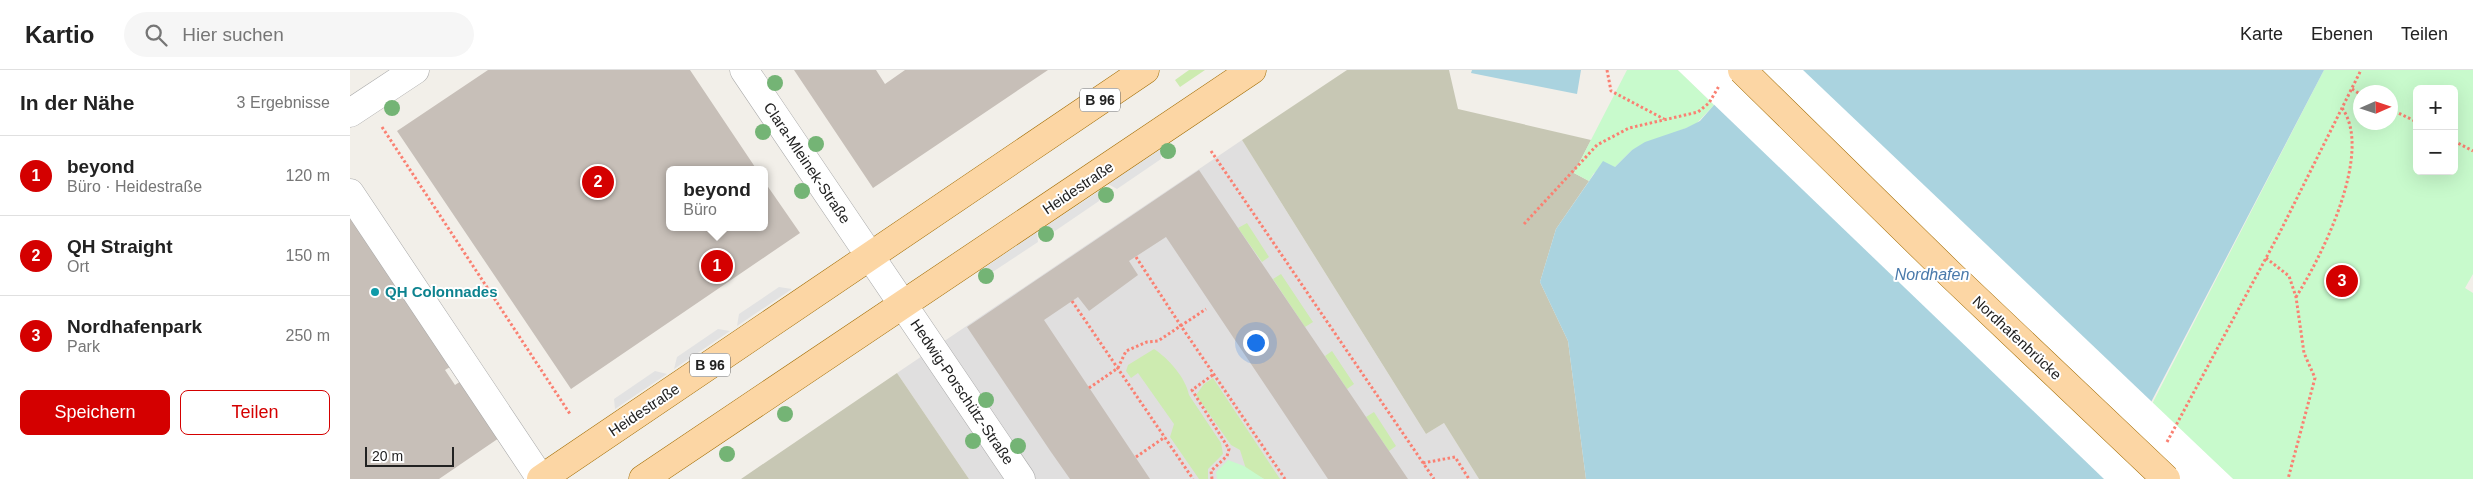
<!DOCTYPE html>
<html lang="de">
<head>
<meta charset="utf-8">
<style>
	:root { --surface:#fff; --page:#f6f6f6; --text:#222; --muted:#767676; --line:#e0e0e0; --accent:#d40000 }
	body { margin:0; font-family:Helvetica,sans-serif; background:var(--page); color:var(--text) }
	.controls { position:absolute; right:15px; top:15px; display:grid; overflow:hidden; border-radius:8px; box-shadow:0 5px 20px #0002 }
	.controls button { width:45px; height:45px; display:grid; place-items:center; padding:0; border:0; border-bottom:1px solid var(--line); background:var(--surface); color:var(--text); font:25px sans-serif }
	.compass { position:absolute; left:2003px; top:15px; width:45px; height:45px; border-radius:50%; background:var(--surface); box-shadow:0 5px 20px #0002; rotate:87deg }
	.scale { position:absolute; left:15px; bottom:12px; width:89px; box-sizing:border-box; padding-left:5px; border:2px solid #222; border-top:0; font-size:14px; line-height:18px; white-space:nowrap; color:#222; -webkit-text-stroke:4px #fff; paint-order:stroke }
	.you { position:absolute; left:905px; top:272px; width:18px; height:18px; margin:-12px; border:4px solid #fff; border-radius:50%; background:#1a73e8; box-shadow:0 0 0 8px #1a73e833 }
	.badge { display:grid; place-items:center; width:32px; height:32px; border-radius:50%; background:var(--accent); color:#fff; font-size:16px; font-weight:700 }
	.pin { position:absolute; translate:-50% -50%; border:2px solid #fff; box-shadow:0 1px 5px #0006 }
	.popup { position:absolute; left:316px; top:96px; width:102px; height:65px; box-sizing:border-box; display:grid; place-content:center; border-radius:8px; background:var(--surface); filter:drop-shadow(0 1px 4px #0005); font-size:16px; white-space:nowrap; color:var(--muted) }
	.popup b { font-size:19px; color:var(--text) }
	.popup::after { content:''; position:absolute; left:50%; top:100%; margin-left:-10px; border:10px solid transparent; border-top-color:var(--surface) }
	.list { margin:0; padding:0; list-style:none }
	h2 { display:flex; justify-content:space-between; align-items:center; height:65px; margin:0; padding:0 20px; font-size:21px }
	h2 small { font-size:16px; font-weight:400; color:var(--muted) }
	.list li { display:grid; grid-template-columns:32px 1fr auto; gap:15px; align-items:center; box-sizing:border-box; height:80px; padding:0 20px; border-top:1px solid var(--line) }
	.list b { display:block; font-size:19px; white-space:nowrap }
	.list p { margin:0; font-size:16px; white-space:nowrap; color:var(--muted) }
	.list em { font-size:16px; font-style:normal; color:var(--muted) }
	.actions { display:flex; gap:10px; padding:15px 20px }
	.actions a { flex:1; padding:11px 0; border:1px solid var(--accent); border-radius:8px; text-align:center; font-size:18px; color:var(--accent) }
	.actions .main { background:var(--accent); color:#fff }
	.icon { flex:none; width:28px; height:28px; fill:none; stroke:currentColor; stroke-width:2; stroke-linecap:round; stroke-linejoin:round }
	.map { position:relative; flex:none; width:2123px; height:409px; overflow:hidden }
	header { display:flex; align-items:center; gap:30px; box-sizing:border-box; height:70px; padding:0 25px; background:var(--surface); border-bottom:1px solid var(--line) }
	header strong { font-size:24px }
	nav { display:flex; gap:28px; margin-inline-start:auto; font-size:18px }
	.search { width:350px; height:45px; background:var(--page); display:flex; align-items:center; gap:12px; box-sizing:border-box; padding:0 18px; border-radius:28px; color:var(--muted); font-size:19px }
	main { display:flex }
	aside { flex:1; background:var(--surface) }
	.map>svg:first-child { display:block }
	.residential { fill:#e0dfdf }
	.construction { fill:#c7c7b4 }
	.grass { fill:#cdebb0 }
	.park { fill:#c8facc; fill-rule:evenodd }
	.parking { fill:#e2e2e2 }
	.water { fill:#aad3df }
	.pier { fill:#fff }
	.building { fill:#c7bfb8 }
	.lines { fill:none; stroke-linecap:round; stroke-linejoin:round }
	.minor-casing { stroke:#a9a9a9; stroke-width:29 }
	.major-casing { stroke:#a06b00; stroke-width:29 }
	.path { stroke:#fa8072; stroke-width:3; stroke-dasharray:2.5 2.5; stroke-linecap:butt }
	.minor { stroke:#fff; stroke-width:28 }
	.major { stroke:#fcd6a4; stroke-width:28 }
	.major-bridge-casing { stroke:#a06b00; stroke-width:29; stroke-linecap:butt }
	.major-bridge { stroke:#fcd6a4; stroke-width:28 }
	.tree { fill:#74b475 }
	.culture-dot { fill:#0f9aa8; stroke:#fff; stroke-width:2 }
	.labels { text-anchor:middle; stroke-width:4; stroke-linejoin:round; paint-order:stroke }
	.shield { fill:#fff; stroke:#646464; stroke-width:1 }
	.shield-label { font-size:14px; font-weight:bold; fill:#222 }
	.street-label { font-size:15px; fill:#222; stroke:#fff }
	.culture-label { font-size:15px; font-weight:bold; fill:#0d838f; stroke:#fff; text-anchor:start }
	.water-label { font-size:16px; font-style:italic; fill:#4a7aab; stroke:#fff }
</style>
</head>
<body>
<header>
<strong>Kartio</strong>
<div class="search"><svg class="icon" aria-label="search" viewBox="0 0 24 24"><circle cx="10" cy="10" r="6"/><path d="M15 15l6 6"/></svg>Hier suchen</div>
<nav><a>Karte</a><a>Ebenen</a><a>Teilen</a></nav>
</header>
<main>
<aside>
<h2>In der Nähe<small>3 Ergebnisse</small></h2>
<ul class="list">
<li><span class="badge">1</span><div><b>beyond</b><p>Büro · Heidestraße</p></div><em>120 m</em></li>
<li><span class="badge">2</span><div><b>QH Straight</b><p>Ort</p></div><em>150 m</em></li>
<li><span class="badge">3</span><div><b>Nordhafenpark</b><p>Park</p></div><em>250 m</em></li>
</ul>
<div class="actions"><a class="main">Speichern</a><a>Teilen</a></div>
</aside>
<div class="map">
<svg width="2123" height="409" viewBox="0 0 2123 409">
	<rect width="100%" height="100%" fill="#f2efe9"/>
	<!-- residential -->
	<path class="residential" d="M892 70 1076 364 1094 353 1129 409H619L547 303Z"/>
	<!-- construction -->
	<path class="construction" d="M997 0H1099L1108 39 1241 70 1224 103 1239 111 1206 159 1190 212 1218 271 1236 409H1129L1094 353 1076 364 892 70Z
		M547 303 619 409H391Z"/>
	<!-- grass -->
	<path class="grass" d="M839 0H855L830 17 825 10Z
		M897 153 919 187 912 192 888 158Z
		M931 204 963 252 955 257 923 209Z
		M804 279C818 288 836 308 839 325L871 373 873 384 858 399V409H849L820 367 824 354 788 303 781 308 776 301 778 295Z
		M982 281 1004 314 997 319 975 286Z
		M863 308 930 409H914L896 399 890 380 881 375 846 325 854 314Z
		M1024 342 1046 376 1039 381 1016 347Z"/>
	<!-- park -->
	<path class="park" d="M1277 0H1328L1364 35 1346 54 1282 80 1265 97 1244 103 1239 111 1224 103Z
		M1974 0H2123V204L2115 218 2123 223V409H1883L1802 334ZM2067 19H2104V101H2067ZM2010 22H2040V52H2010Z
		M878 390 894 396 914 409H867L866 402Z"/>
	<!-- parking -->
	<path class="parking" d="M811 79V89L767 119 758 114Z
		M749 121V131L705 161 696 156Z
		M687 162 688 172 641 203 634 198Z
		M429 217 442 219 387 256 389 244Z
		M368 259 380 261 324 299 327 287Z
		M305 301 317 304 265 339 264 329Z"/>
	<!-- water -->
	<path class="water" d="M1122 0H1231L1227 24 1121 3Z
		M1386 0H1974L1761 409H1236L1218 271 1190 212 1206 159 1253 91 1265 97 1282 80 1295 72 1336 58 1350 51 1364 35Z"/>
	<!-- pier -->
	<path class="pier" d="M1328 0H1453L1883 409H1754Z"/>
	<!-- building -->
	<path class="building" d="M138 0H340L407 100H320V157H414V111L450 163 221 319 47 61Z
		M444 0H526L535 14 555 0H698L523 118Z
		M849 100 888 158 1058 409H978L816 167 779 191 788 205 739 241 728 227 694 250 800 409H720L701 382 617 257Z
		M0 148 100 297 95 300 105 315 111 311 149 368 89 409H0Z"/>
	<g class="lines">
		<defs>
			<path id="minor" d="M394 0 671 409
				M0 43 65 0
				M0 123 191 409"/>
			<path id="major" d="M191 409 795 0
				M293 409 902 0"/>
		</defs>
		<!-- minor casing -->
		<use href="#minor" class="minor-casing"/>
		<!-- major casing -->
		<use href="#major" class="major-casing"/>
		<!-- path -->
		<path class="path" d="M1257 0 1261 21 1314 49
			M2002 19 2010 24
			M2040 39 2067 52
			M32 57 220 344
			M2104 71 2123 81
			M861 81 1084 409
			M1174 154 1247 75 1279 58 1348 42 1359 33 1369 16
			M786 187 831 256 935 409
			M1916 188 1939 206 1946 227 1954 283 1965 308 1938 409
			M1946 227C1972 186 2024 82 1992 38
			M722 231 843 409
			M739 318 768 298 776 281 797 272 808 271 856 239
			M1817 372 1930 162 2011 0
			M786 387 815 367
			M1073 393 1105 387 1119 409
			M862 409 861 401 877 386 879 379 842 320 864 304"/>
		<!-- minor -->
		<use href="#minor" class="minor"/>
		<!-- major -->
		<use href="#major" class="major"/>
		<defs>
			<path id="major-bridge" d="M1392 0 1598 202 1816 409"/>
		</defs>
		<!-- major-bridge casing -->
		<use href="#major-bridge" class="major-bridge-casing"/>
		<!-- major-bridge -->
		<use href="#major-bridge" class="major-bridge"/>
	</g>
	<!-- trees -->
	<g class="tree">
		<circle cx="425" cy="13" r="8"/>
		<circle cx="42" cy="38" r="8"/>
		<circle cx="413" cy="62" r="8"/>
		<circle cx="466" cy="74" r="8"/>
		<circle cx="818" cy="81" r="8"/>
		<circle cx="452" cy="121" r="8"/>
		<circle cx="756" cy="125" r="8"/>
		<circle cx="696" cy="164" r="8"/>
		<circle cx="636" cy="206" r="8"/>
		<circle cx="636" cy="330" r="8"/>
		<circle cx="435" cy="344" r="8"/>
		<circle cx="623" cy="371" r="8"/>
		<circle cx="668" cy="376" r="8"/>
		<circle cx="377" cy="384" r="8"/>
	</g>
	<!-- markers -->
	<circle class="culture-dot" cx="25" cy="222" r="5"/>
	<g class="labels">
		<!-- shield labels -->
		<g class="shield">
			<rect x="730" y="18.5" width="40" height="23" rx="4"/>
			<rect x="340" y="283.5" width="40" height="23" rx="4"/>
		</g>
		<g class="shield-label">
			<text x="750" y="35">B 96</text>
			<text x="360" y="300">B 96</text>
		</g>
		<!-- street labels -->
		<g class="street-label">
			<text transform="translate(457 93) rotate(56)" y="5">Clara-Mleinek-Straße</text>
			<text transform="translate(728 118) rotate(-34)" y="5">Heidestraße</text>
			<text transform="translate(1667 268) rotate(43)" y="5">Nordhafenbrücke</text>
			<text transform="translate(612 322) rotate(56)" y="5">Hedwig-Porschütz-Straße</text>
			<text transform="translate(294 340) rotate(-34)" y="5">Heidestraße</text>
		</g>
		<!-- culture labels -->
		<g class="culture-label">
			<text x="35" y="227">QH Colonnades</text>
		</g>
		<!-- water labels -->
		<g class="water-label">
			<text x="1582" y="210">Nordhafen</text>
		</g>
	</g>
</svg>
<div class="controls">
<button>+</button>
<button>−</button>
</div>
<svg class="compass" viewBox="-18 -18 36 36"><path d="M0-13l5 13h-10z" fill="#e53935"/><path d="M0 13l5-13h-10z" fill="#767676"/></svg>
<div class="scale">20 m</div>
<div class="you"></div>
<div class="pin badge" style="left:367px;top:196px">1</div>
<div class="popup"><b>beyond</b>Büro</div>
<div class="pin badge" style="left:248px;top:112px">2</div>
<div class="pin badge" style="left:1992px;top:211px">3</div>
</div>
</main>
</body>
</html>
